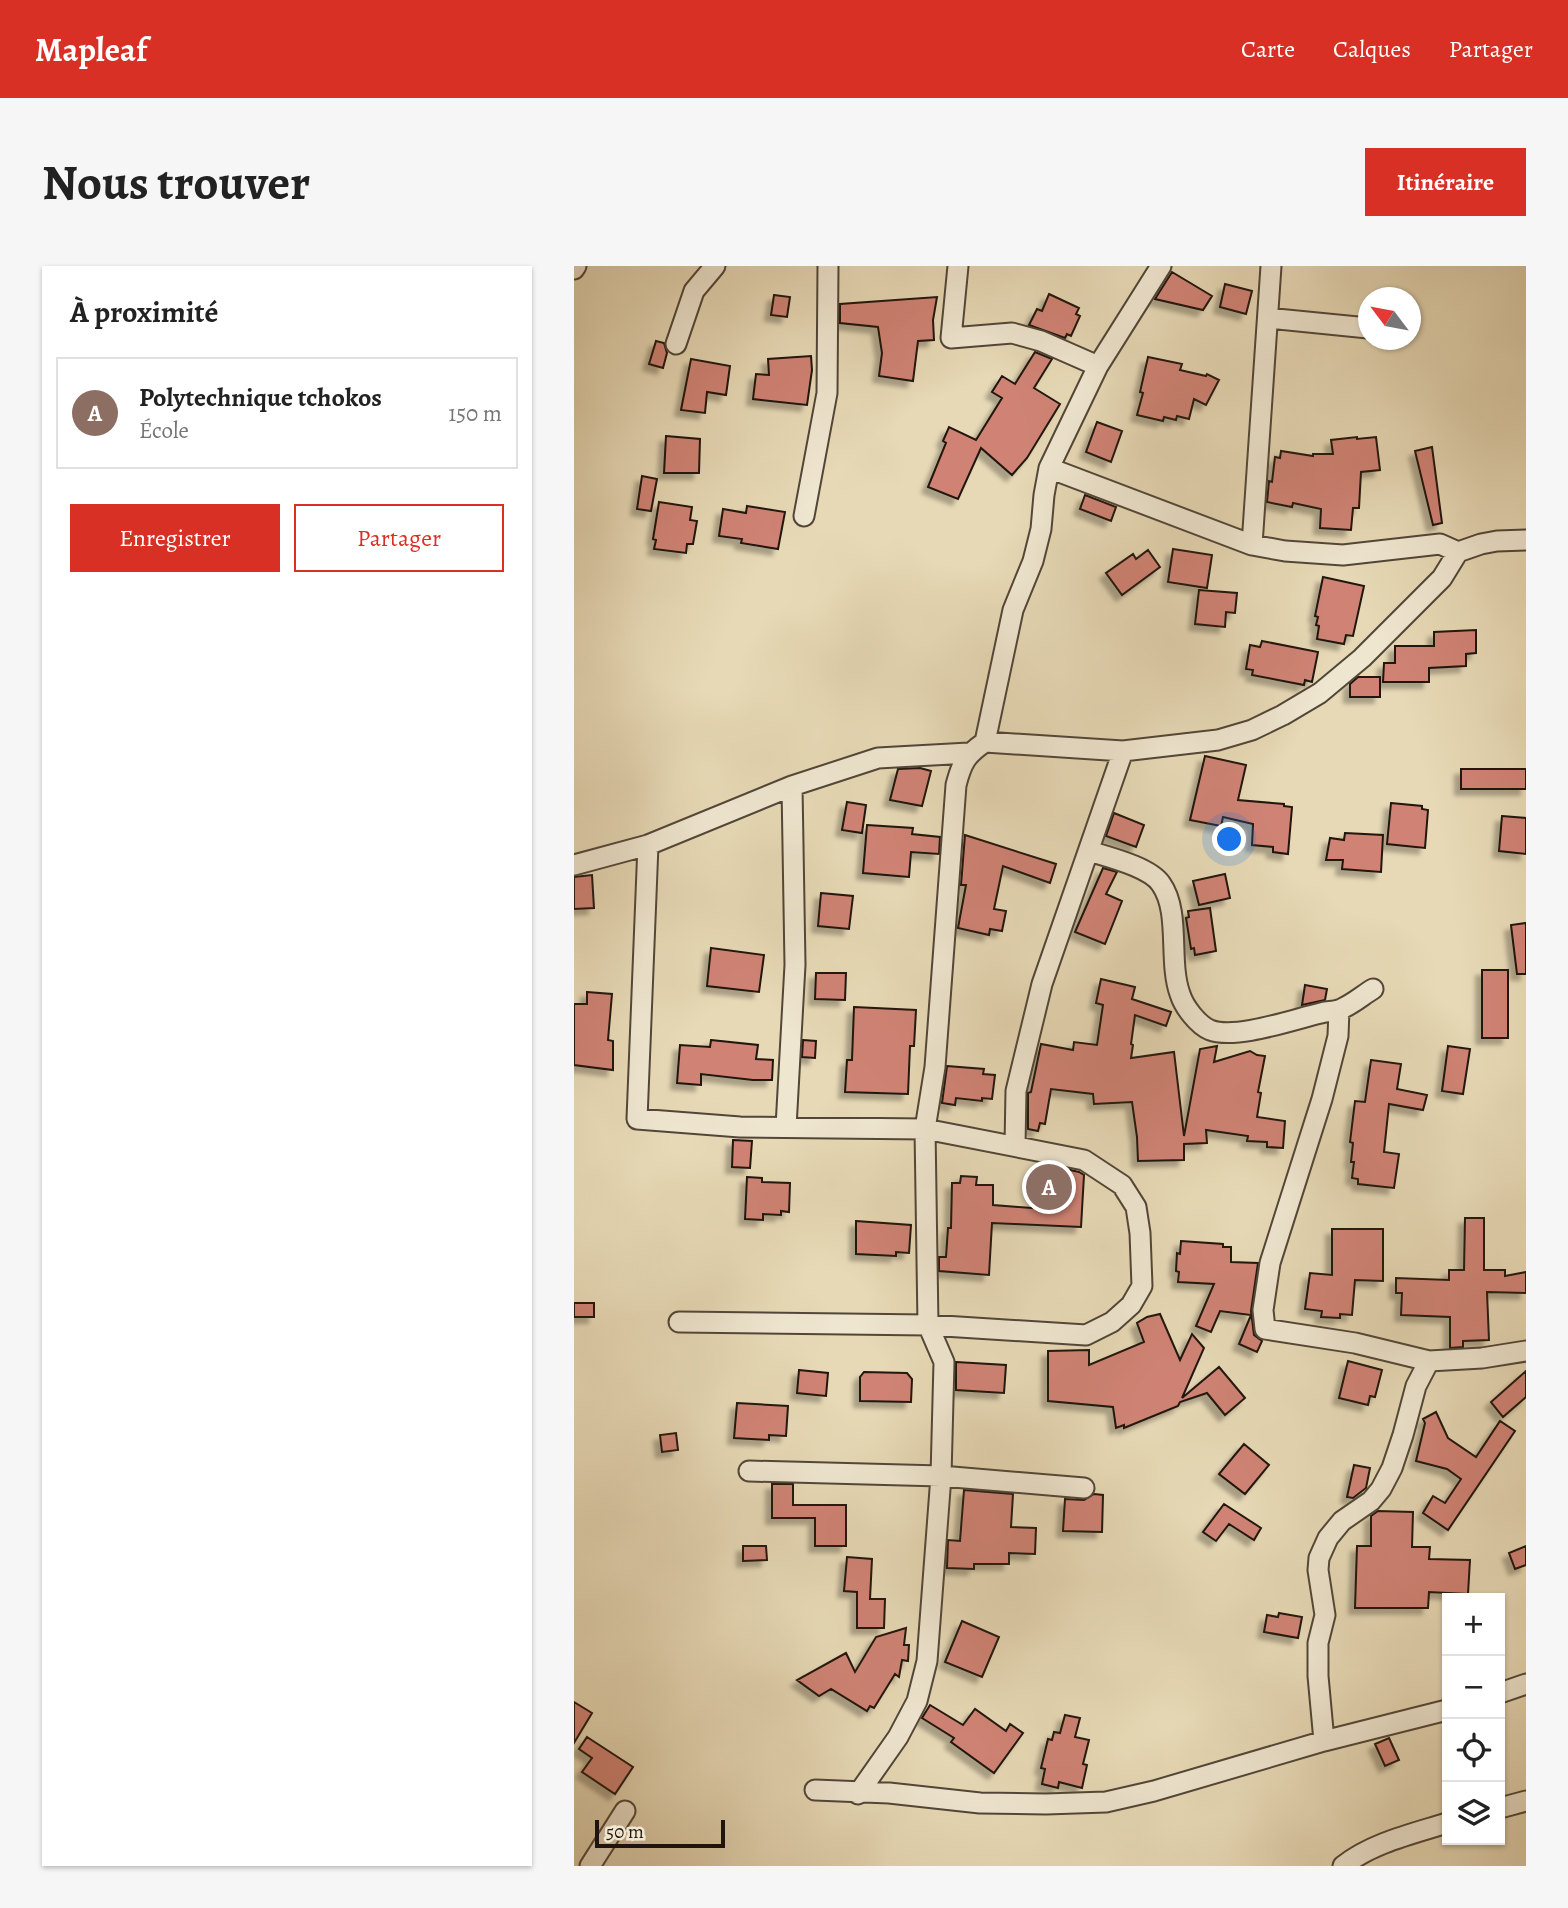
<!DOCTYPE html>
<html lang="fr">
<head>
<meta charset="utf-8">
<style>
	:root { --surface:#fff; --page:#f6f6f6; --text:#222; --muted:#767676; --line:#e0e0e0; --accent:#d93025 }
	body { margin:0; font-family:Alegreya,serif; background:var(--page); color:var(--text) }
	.controls { position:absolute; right:21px; bottom:21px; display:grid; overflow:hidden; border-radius:0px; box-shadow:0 2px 5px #0004 }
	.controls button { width:63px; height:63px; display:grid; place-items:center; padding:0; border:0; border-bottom:2px solid var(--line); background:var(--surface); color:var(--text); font:35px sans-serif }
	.compass { position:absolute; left:784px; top:21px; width:63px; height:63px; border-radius:50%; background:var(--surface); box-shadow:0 2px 5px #0004; rotate:302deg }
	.scale { position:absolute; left:21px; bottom:18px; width:130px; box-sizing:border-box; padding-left:7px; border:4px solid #20150e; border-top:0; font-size:19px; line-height:24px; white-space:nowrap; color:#20150e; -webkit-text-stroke:5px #efe6d0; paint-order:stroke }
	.you { position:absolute; left:656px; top:574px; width:24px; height:24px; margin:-18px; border:5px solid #fff; border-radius:50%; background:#1a73e8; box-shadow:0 0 0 10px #1a73e833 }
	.badge { display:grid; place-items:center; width:46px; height:46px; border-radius:50%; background:var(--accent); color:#fff; font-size:23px; font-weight:700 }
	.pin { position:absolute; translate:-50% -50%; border:4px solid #fff; box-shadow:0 2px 7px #0006 }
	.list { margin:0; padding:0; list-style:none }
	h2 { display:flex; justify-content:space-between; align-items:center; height:91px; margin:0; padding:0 28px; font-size:30px }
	h2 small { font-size:23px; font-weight:400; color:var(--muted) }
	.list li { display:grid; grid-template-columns:46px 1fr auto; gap:21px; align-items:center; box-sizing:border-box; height:112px; margin:0 14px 14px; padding:0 14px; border:2px solid var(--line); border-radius:0px }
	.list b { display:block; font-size:26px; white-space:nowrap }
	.list p { margin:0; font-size:23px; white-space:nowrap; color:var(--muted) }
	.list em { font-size:23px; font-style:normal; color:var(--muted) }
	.actions { display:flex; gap:14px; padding:21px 28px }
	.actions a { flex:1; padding:16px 0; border:2px solid var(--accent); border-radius:0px; text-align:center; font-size:24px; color:var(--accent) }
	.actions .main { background:var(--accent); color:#fff }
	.icon { flex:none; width:38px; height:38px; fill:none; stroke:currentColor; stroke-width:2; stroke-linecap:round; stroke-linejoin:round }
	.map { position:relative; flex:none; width:952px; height:1600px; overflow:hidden; border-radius:0px }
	header { display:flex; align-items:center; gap:42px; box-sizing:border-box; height:98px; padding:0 35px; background:var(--accent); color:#fff }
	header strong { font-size:33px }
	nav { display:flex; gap:38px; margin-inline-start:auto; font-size:24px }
	.intro { display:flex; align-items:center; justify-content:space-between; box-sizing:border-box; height:168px; padding:0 42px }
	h1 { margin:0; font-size:49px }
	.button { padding:18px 32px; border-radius:0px; background:var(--accent); color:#fff; font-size:24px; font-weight:700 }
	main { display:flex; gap:42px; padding:0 42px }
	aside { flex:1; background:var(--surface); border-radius:0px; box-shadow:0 2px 5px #0004 }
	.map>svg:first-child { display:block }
	.building { fill:#d08375; stroke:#20150e; stroke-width:2; filter:url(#shadow) }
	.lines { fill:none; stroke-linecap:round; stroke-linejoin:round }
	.minor-casing { stroke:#524638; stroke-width:23 }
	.minor { stroke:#efe6d0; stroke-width:19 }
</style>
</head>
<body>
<header>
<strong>Mapleaf</strong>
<nav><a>Carte</a><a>Calques</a><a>Partager</a></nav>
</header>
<div class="intro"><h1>Nous trouver</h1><a class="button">Itinéraire</a></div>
<main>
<aside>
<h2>À proximité<small></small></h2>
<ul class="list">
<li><span class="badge" style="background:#8d6e63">A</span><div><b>Polytechnique tchokos</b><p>École</p></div><em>150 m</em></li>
</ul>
<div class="actions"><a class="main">Enregistrer</a><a>Partager</a></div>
</aside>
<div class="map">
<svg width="952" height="1600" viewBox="0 0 952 1600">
	<defs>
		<filter id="shadow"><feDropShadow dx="-6" dy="6" stdDeviation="2" flood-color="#0004"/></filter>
	</defs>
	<rect width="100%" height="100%" fill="#e7d9b6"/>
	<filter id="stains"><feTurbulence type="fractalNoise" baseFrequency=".00286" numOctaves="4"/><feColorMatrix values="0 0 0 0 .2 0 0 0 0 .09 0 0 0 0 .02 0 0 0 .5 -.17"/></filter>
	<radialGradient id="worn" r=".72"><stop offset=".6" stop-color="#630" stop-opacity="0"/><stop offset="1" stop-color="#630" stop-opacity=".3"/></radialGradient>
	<!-- building -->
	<path class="building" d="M598 6 638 30 629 44 581 33Z
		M651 18 678 25 672 48 646 41Z
		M475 28 505 42 502 48 506 50 497 70 493 68 491 72 455 59 463 43 468 45Z
		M200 29 216 31 213 51 197 49Z
		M363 31 359 54 360 74 344 75 339 115 305 110 308 87 304 61 266 57V38Z
		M82 75 90 77 93 87 89 102 75 98Z
		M461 86 478 93 460 122 486 138 453 192 438 209 407 182 384 233 354 221 372 177 369 175 375 161 402 174 428 132 418 126 428 110 441 118Z
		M237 90 238 104 233 139 179 133 182 108 195 109 194 93Z
		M574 91 608 98 606 104 632 110 633 108 645 114 632 139 620 133 615 153 603 150 602 154 590 151 589 155 563 149 569 127 566 126Z
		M117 93 156 100 152 129 133 126 131 147 107 144Z
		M523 156 548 165 537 196 512 186Z
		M92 170 126 173 125 207H90Z
		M783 171V173L802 171 806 204 787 206 785 242H779L777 264 746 262 747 243 719 237 718 241 693 236 695 215 698 216 701 191 706 192 707 185 739 190V188H759L757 174Z
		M858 181 868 257 859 259 841 185Z
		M68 210 83 213 77 245 63 243Z
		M511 229 542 241 537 255 506 243Z
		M85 236 118 241 116 254 123 255 119 278H113L112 287 80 283 82 274 79 273Z
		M173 240 211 246 204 283 167 277 168 273 145 270 149 243 172 247Z
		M599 283 638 289 633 322 594 316Z
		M574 284 586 301 548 329 532 307 559 288 562 293Z
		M749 311 790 320 779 370 772 369 770 378 743 373 745 360 742 359 744 351 741 350Z
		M625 324 663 327 661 347 652 346 651 361 621 358Z
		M902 364V387L892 388V400L855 402V416H809L810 397H821V380H860V366Z
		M688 375 744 386 738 416 731 414 730 419 678 409 679 404 672 403 676 379 686 381Z
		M784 411H806V431H776V418Z
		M631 490 672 499 664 534 710 538V540L718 541 714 588 699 586V581L678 579 679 558 649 551 647 560 616 554Z
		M346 502 357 505 348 540 316 534 324 503Z
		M887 503H952V523H887Z
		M273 536 292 539 288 567 268 564Z
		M817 537 848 540V543L854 544 851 582 813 578Z
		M540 547 570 559 562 581 532 570Z
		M928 550 952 552V588L925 585Z
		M293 559 339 562 338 568 366 571 365 588 337 586 335 611 289 607Z
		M771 567 809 569 807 606 768 603 769 594H752L756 572 770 574Z
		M391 569 482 598 476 617 429 600 420 643 432 645 428 665 416 663 415 669 384 662 392 619H387Z
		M529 602 543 606 532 628 548 635 531 678 501 666Z
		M651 608 656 632 625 639 619 615Z
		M18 609 20 642 0 643V611Z
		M247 627 279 630 275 663 244 660Z
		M636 642 642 685 621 689 620 682 617 683 612 652 615 651 614 645Z
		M952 657V708H943L937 659Z
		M137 682 190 689 185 726 133 720Z
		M908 704H934V772H908Z
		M242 707H272L271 734 241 733Z
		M527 713 561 721 558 733 597 746 592 760 561 749 557 778 559 779 557 792 600 786 610 870 626 783 643 780 640 796 676 785 683 789 691 790 684 826 687 827 683 851 711 855 709 882 693 881V876L673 875 674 870 632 864 633 877 610 878V894L564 895 563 871 558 836 520 838 519 828 477 823 471 858 466 857 464 865 454 863V827L457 826 467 778 499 784 500 776 523 779 529 739 522 737Z
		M731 719 753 723 751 734 728 739Z
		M13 726 38 728 34 774 39 775V804L0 799V738H13Z
		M280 741 342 744 340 780H336L334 828 271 826 273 794H278Z
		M137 774 184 779 182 793 199 794 198 814H179L127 808V819L103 817 106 779 136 781Z
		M229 774 242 775 241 792 228 791Z
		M874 780 896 783 889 828 868 825Z
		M797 794 827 798 823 823 853 829 849 844 815 838 810 886 825 888 820 922 784 918V913L778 912 780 896H777L779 877 776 876 781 835 791 836Z
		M373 800 410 803 409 808 421 809 418 833 408 832V835L382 832 381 839 368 837Z
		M159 874 178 875 176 902 158 901Z
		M474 899 505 906 510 909 507 961 418 957 415 1009 365 1005V991H372L374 962H377L378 917H386L387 910 403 911 402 919H419V939L471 943Z
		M173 911 188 912V916L216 917 215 946 207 945V949L189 948V954L171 953Z
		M891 952H910V1004H931V1010L952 1006V1027L913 1026 915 1074 889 1075V1081L876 1082V1051L827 1049 828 1027H822V1012L875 1014V1004H890Z
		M282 955 337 959 335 987 322 986V990L282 988Z
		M758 963H809V1015L781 1014 778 1049 766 1048V1052L747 1051 748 1045 731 1043 736 1007 758 1009Z
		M607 975 649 978V981H657V996L684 997 677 1045 680 1069 688 1075 683 1086 665 1078 677 1049 646 1045 637 1066 622 1060 640 1018 604 1016 605 1006 602 1005 603 987 606 988Z
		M0 1037H20V1051H0Z
		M586 1048 606 1094 618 1068 630 1082 608 1132 645 1101 671 1132 651 1149 633 1127 606 1136 604 1140 550 1162V1159L542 1162 539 1141 474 1135V1085L515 1084V1099L570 1076 563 1057 573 1051Z
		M774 1095 808 1104 801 1131 796 1130 794 1139 765 1132Z
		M382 1096 432 1099 430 1127 382 1124Z
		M225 1104 254 1107 252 1130 223 1127Z
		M952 1105V1131L929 1151 917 1136Z
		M290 1106 333 1107 338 1113 337 1136 286 1135V1111Z
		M163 1137 214 1140 212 1170 195 1169V1174L160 1172Z
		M862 1146 874 1172 902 1191 926 1155 941 1165 874 1264 849 1247 859 1230 871 1237 887 1213 873 1203 842 1195 851 1157 849 1153Z
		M102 1167 104 1184 88 1186 86 1169Z
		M670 1178 695 1199 671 1228 645 1208Z
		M780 1199 796 1202 792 1222 779 1232 773 1231Z
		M198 1218H219V1239H272V1280H241V1252H198Z
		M390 1224 439 1228 437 1261 462 1262 461 1288 435 1287V1298H400V1303L373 1302 374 1274 386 1275Z
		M520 1228 529 1229 528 1266 489 1265 491 1233 510 1234Z
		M650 1238 687 1262 680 1274 655 1258 642 1275 629 1266Z
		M804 1245 839 1246 838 1281H856L855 1293 896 1294 894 1328 855 1326 854 1342H781L783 1280H797V1250Z
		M169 1280H192L193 1294 169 1295Z
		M952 1280V1299L941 1303 935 1287Z
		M273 1291 298 1293 296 1333H311L310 1362H283V1326L270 1325Z
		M705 1347 728 1351 724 1372 690 1366 693 1349 704 1351Z
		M388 1355 425 1371 408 1411 371 1396Z
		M332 1362 330 1379H335L334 1395 328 1394 325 1411 321 1408 300 1442 296 1440 293 1445 257 1423 245 1430 223 1414 272 1387 281 1406 302 1371Z
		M0 1436 18 1447 0 1477Z
		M356 1439 389 1459 401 1443 432 1465 436 1458 449 1467 420 1507 377 1476 380 1472 348 1452Z
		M491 1449 506 1452 501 1471 515 1474 509 1498 513 1499 508 1522 485 1516 484 1522 468 1518 471 1503 467 1502 474 1473 478 1474 480 1466 486 1467Z
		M13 1471 59 1501 41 1528 8 1506 18 1492 5 1483Z
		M815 1472 825 1494 811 1500 801 1478Z"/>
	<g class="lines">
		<defs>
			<path id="minor" d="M384 0 377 72 438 67 467 75 524 100
				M0 3 2 0
				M694 52 794 62
				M102 78 120 25 141 0
				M475 202 678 279 711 285 769 289 866 278 884 286
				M230 250 253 127 254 0
				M678 279 697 0
				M411 476C392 489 388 496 382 519L361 801 351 863 354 1059 370 1096 367 1210 510 1222
				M549 485 411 476 439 344 459 295 467 263 470 229 475 202 524 100 587 0
				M74 579 63 853 166 861 351 863 510 894 548 919 562 941 566 967 568 1020 557 1039 538 1056 512 1069 354 1059 105 1056
				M515 585C534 591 576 601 587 618 607 646 594 695 606 728 610 741 624 759 636 764 662 774 720 753 747 747 753 745 761 746 767 743 779 738 789 729 799 723
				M0 599 74 579 218 520 304 492 395 487
				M765 744 764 770 748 833 696 997 689 1044 691 1063 781 1077 855 1095 908 1092 952 1085
				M212 861 221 699 218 520
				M441 879 442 825 468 718 549 485 644 474 678 464 709 449 746 427 788 392 868 312 884 286 907 278 923 275 952 274
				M175 1205 367 1210 353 1395 343 1435 324 1471 284 1528
				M926 1427 952 1418
				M750 1475 744 1410V1377L751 1349 744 1304 745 1292 754 1272 768 1255 797 1235 807 1223 818 1202 829 1169 842 1120 855 1095
				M241 1524 315 1527 406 1537 472 1538 532 1536 580 1525 750 1475 873 1444
				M926 1542 952 1535
				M16 1600 51 1545
				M769 1600C798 1577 838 1568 873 1557"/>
		</defs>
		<!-- minor casing -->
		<use href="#minor" class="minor-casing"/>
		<!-- minor -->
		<use href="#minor" class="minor"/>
	</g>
	<rect width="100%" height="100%" filter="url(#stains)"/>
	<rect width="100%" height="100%" fill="url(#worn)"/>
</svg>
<div class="controls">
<button>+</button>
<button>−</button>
<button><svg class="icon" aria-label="locate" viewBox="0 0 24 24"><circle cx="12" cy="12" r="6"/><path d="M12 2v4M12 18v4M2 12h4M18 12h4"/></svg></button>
<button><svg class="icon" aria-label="layers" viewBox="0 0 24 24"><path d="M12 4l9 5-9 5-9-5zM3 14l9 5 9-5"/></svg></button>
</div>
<svg class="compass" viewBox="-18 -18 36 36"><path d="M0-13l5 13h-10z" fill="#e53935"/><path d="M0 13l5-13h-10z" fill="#767676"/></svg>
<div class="scale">50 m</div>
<div class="you"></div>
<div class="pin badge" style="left:475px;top:921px;background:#8d6e63">A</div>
</div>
</main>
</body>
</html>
